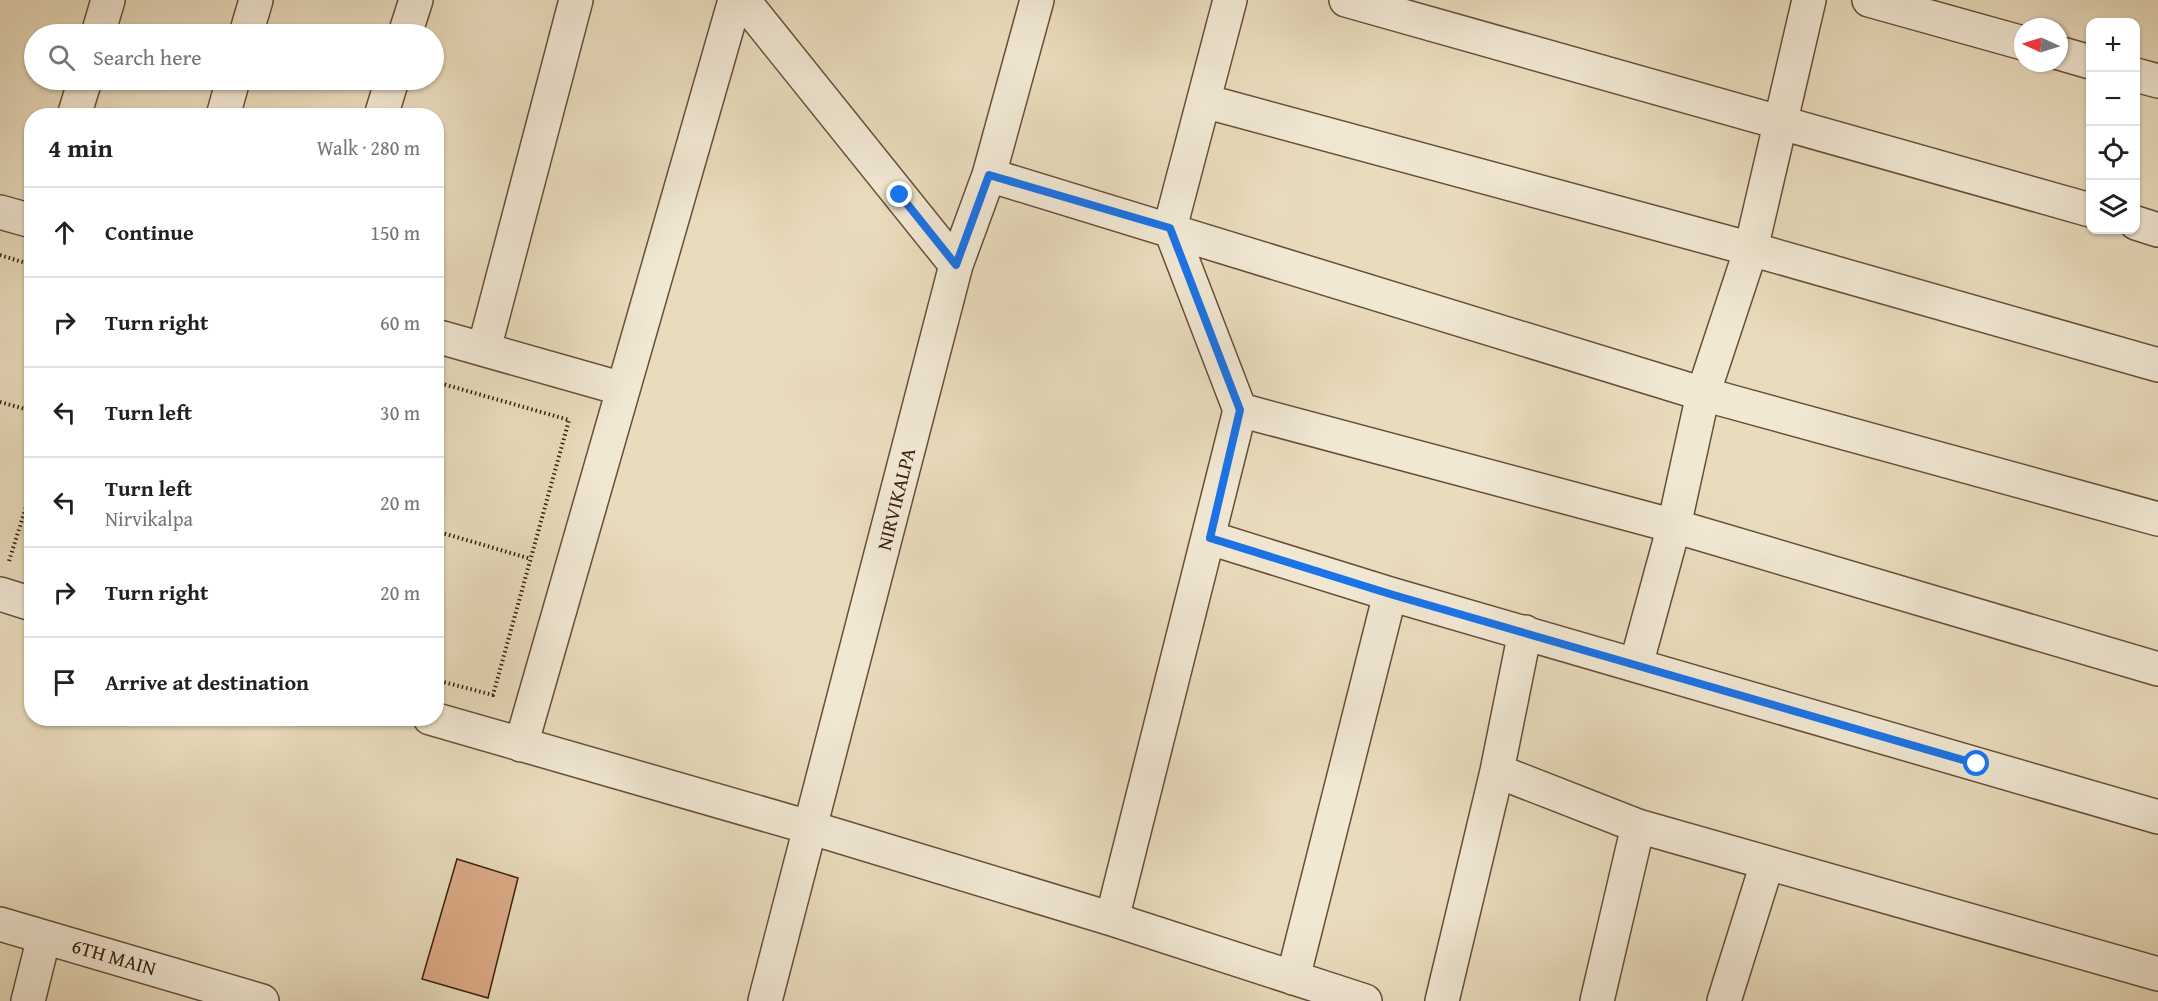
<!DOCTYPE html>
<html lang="en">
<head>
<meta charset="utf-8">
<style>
	:root { --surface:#fff; --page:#f2f2f2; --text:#202124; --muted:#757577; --line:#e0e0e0 }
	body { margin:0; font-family:"Gentium Book Plus",serif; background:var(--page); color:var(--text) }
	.controls { position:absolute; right:18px; top:18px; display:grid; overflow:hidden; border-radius:12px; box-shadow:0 2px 4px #0004 }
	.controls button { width:54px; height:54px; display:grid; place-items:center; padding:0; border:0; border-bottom:2px solid var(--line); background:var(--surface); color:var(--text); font:30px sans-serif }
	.compass { position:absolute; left:2014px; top:18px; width:54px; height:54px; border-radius:50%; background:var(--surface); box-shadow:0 2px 4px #0004; rotate:274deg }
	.stop { position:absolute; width:18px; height:18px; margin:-14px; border:4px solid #1a73e8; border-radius:50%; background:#fff }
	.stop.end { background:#1a73e8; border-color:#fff; box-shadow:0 2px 6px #0008 }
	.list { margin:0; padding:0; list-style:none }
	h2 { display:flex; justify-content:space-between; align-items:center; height:78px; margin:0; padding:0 24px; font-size:26px }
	h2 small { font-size:20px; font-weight:400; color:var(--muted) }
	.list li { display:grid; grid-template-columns:39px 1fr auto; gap:18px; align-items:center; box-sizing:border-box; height:90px; padding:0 24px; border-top:2px solid var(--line) }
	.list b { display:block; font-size:22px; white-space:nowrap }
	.list p { margin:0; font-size:20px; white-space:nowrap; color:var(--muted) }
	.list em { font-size:20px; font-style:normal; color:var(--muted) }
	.icon { flex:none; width:33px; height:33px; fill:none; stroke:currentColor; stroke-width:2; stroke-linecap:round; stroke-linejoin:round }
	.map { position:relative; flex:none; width:2158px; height:1001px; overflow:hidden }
	.search { position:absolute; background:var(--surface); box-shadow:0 2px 4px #0004; left:24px; top:24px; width:420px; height:66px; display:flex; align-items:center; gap:15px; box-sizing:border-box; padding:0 21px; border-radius:33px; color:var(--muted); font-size:22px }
	.panel { position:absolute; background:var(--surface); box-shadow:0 2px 4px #0004; left:24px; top:108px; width:420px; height:618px; border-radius:24px }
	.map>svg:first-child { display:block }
	.building { fill:#ddac88; stroke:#3a200d; stroke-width:1.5 }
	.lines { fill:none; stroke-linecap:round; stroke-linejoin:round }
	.minor-casing { stroke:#664f39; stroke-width:36 }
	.path { stroke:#3a200d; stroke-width:4; stroke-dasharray:1.5 3; stroke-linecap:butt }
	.minor { stroke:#f1e8d4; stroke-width:33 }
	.route { stroke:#1a73e8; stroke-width:8 }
	.labels { text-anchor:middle; stroke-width:4.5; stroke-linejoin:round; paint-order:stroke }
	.street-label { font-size:20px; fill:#3a200d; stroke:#f1e8d4 }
</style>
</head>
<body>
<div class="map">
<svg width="2158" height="1001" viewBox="0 0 2158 1001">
	<rect width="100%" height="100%" fill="#e9dcbd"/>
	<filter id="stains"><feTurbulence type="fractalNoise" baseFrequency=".00333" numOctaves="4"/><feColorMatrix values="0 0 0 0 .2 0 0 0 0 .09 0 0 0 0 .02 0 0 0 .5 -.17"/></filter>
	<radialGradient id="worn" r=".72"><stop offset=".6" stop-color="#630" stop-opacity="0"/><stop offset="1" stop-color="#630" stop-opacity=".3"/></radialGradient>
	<!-- building -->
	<path class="building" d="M457 859 518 878 488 998 422 979Z"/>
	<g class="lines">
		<defs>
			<path id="minor" d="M743 0 956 265
				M1346 0 2090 210
				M1869 0 2023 43
				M98 34 108 0
				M246 34 256 0
				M405 34 416 0
				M2059 53 2090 62
				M2136 75 2158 81
				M1204 101 1751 249 2158 365
				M74 116 85 80
				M223 116 233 80
				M381 116 392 80
				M989 175 1703 394 2158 519
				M0 212 32 221
				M2136 223 2158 230
				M436 336 623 389
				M484 349 576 0
				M1240 410 1674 526 2158 669
				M1210 538 1390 594 2158 817
				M0 594 32 604
				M1636 665 1674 526 1703 394 1751 249 1809 0
				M430 718 812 828 1112 919 1365 1001
				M521 745 735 0
				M1497 771 1638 826 2158 974
				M1112 919 1240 410 1170 228 1230 0
				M0 924 262 1001
				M1293 978 1390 594
				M28 1001 44 937
				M765 1001 956 265 989 175 1037 0
				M1442 1001 1497 771 1525 632
				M1597 1001 1638 826
				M1724 1001 1767 864"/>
		</defs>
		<!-- minor casing -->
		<use href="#minor" class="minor-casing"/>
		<!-- path -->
		<path class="path" d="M0 255 32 265
			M436 382 569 420 493 695 436 680
			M0 402 32 411
			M436 531 531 559
			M9 561 32 488"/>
		<!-- minor -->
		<use href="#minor" class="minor"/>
	</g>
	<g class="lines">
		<!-- route -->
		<path class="route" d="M900 195 956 265 989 175 1170 228 1240 410 1210 538 1390 594 1977 764"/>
	</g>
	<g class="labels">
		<!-- street labels -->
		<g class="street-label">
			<text transform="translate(896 499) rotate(-76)" y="7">NIRVIKALPA</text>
			<text transform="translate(114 957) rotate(16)" y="7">6TH MAIN</text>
		</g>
	</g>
	<rect width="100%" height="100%" filter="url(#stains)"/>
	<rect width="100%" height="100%" fill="url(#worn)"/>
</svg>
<div class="controls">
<button>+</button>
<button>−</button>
<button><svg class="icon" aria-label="locate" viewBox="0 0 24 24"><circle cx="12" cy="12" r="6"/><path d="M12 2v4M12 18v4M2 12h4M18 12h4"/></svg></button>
<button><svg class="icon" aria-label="layers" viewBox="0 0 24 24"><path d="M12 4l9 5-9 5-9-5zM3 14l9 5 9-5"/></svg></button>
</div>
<svg class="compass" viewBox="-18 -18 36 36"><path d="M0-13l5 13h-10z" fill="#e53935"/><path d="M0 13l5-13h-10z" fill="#757577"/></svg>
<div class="stop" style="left:1977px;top:764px"></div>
<div class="stop end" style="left:900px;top:195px"></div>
<div class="search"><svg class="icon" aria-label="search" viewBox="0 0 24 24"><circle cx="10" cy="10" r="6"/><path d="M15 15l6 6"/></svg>Search here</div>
<section class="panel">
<h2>4 min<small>Walk · 280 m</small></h2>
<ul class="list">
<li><svg class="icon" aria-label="ahead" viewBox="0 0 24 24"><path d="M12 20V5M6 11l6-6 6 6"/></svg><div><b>Continue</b></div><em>150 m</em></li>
<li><svg class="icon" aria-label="right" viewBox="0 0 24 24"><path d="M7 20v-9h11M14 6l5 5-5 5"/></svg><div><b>Turn right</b></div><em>60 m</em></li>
<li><svg class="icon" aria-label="left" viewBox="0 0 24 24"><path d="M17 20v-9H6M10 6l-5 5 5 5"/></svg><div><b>Turn left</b></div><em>30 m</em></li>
<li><svg class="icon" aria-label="left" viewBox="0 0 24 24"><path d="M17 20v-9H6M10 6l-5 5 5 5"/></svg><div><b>Turn left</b><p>Nirvikalpa</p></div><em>20 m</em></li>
<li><svg class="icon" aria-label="right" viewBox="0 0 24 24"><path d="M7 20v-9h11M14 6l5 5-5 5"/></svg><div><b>Turn right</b></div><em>20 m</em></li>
<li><svg class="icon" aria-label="arrive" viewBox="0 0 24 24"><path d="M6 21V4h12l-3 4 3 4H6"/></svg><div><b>Arrive at destination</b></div></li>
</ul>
</section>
</div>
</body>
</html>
